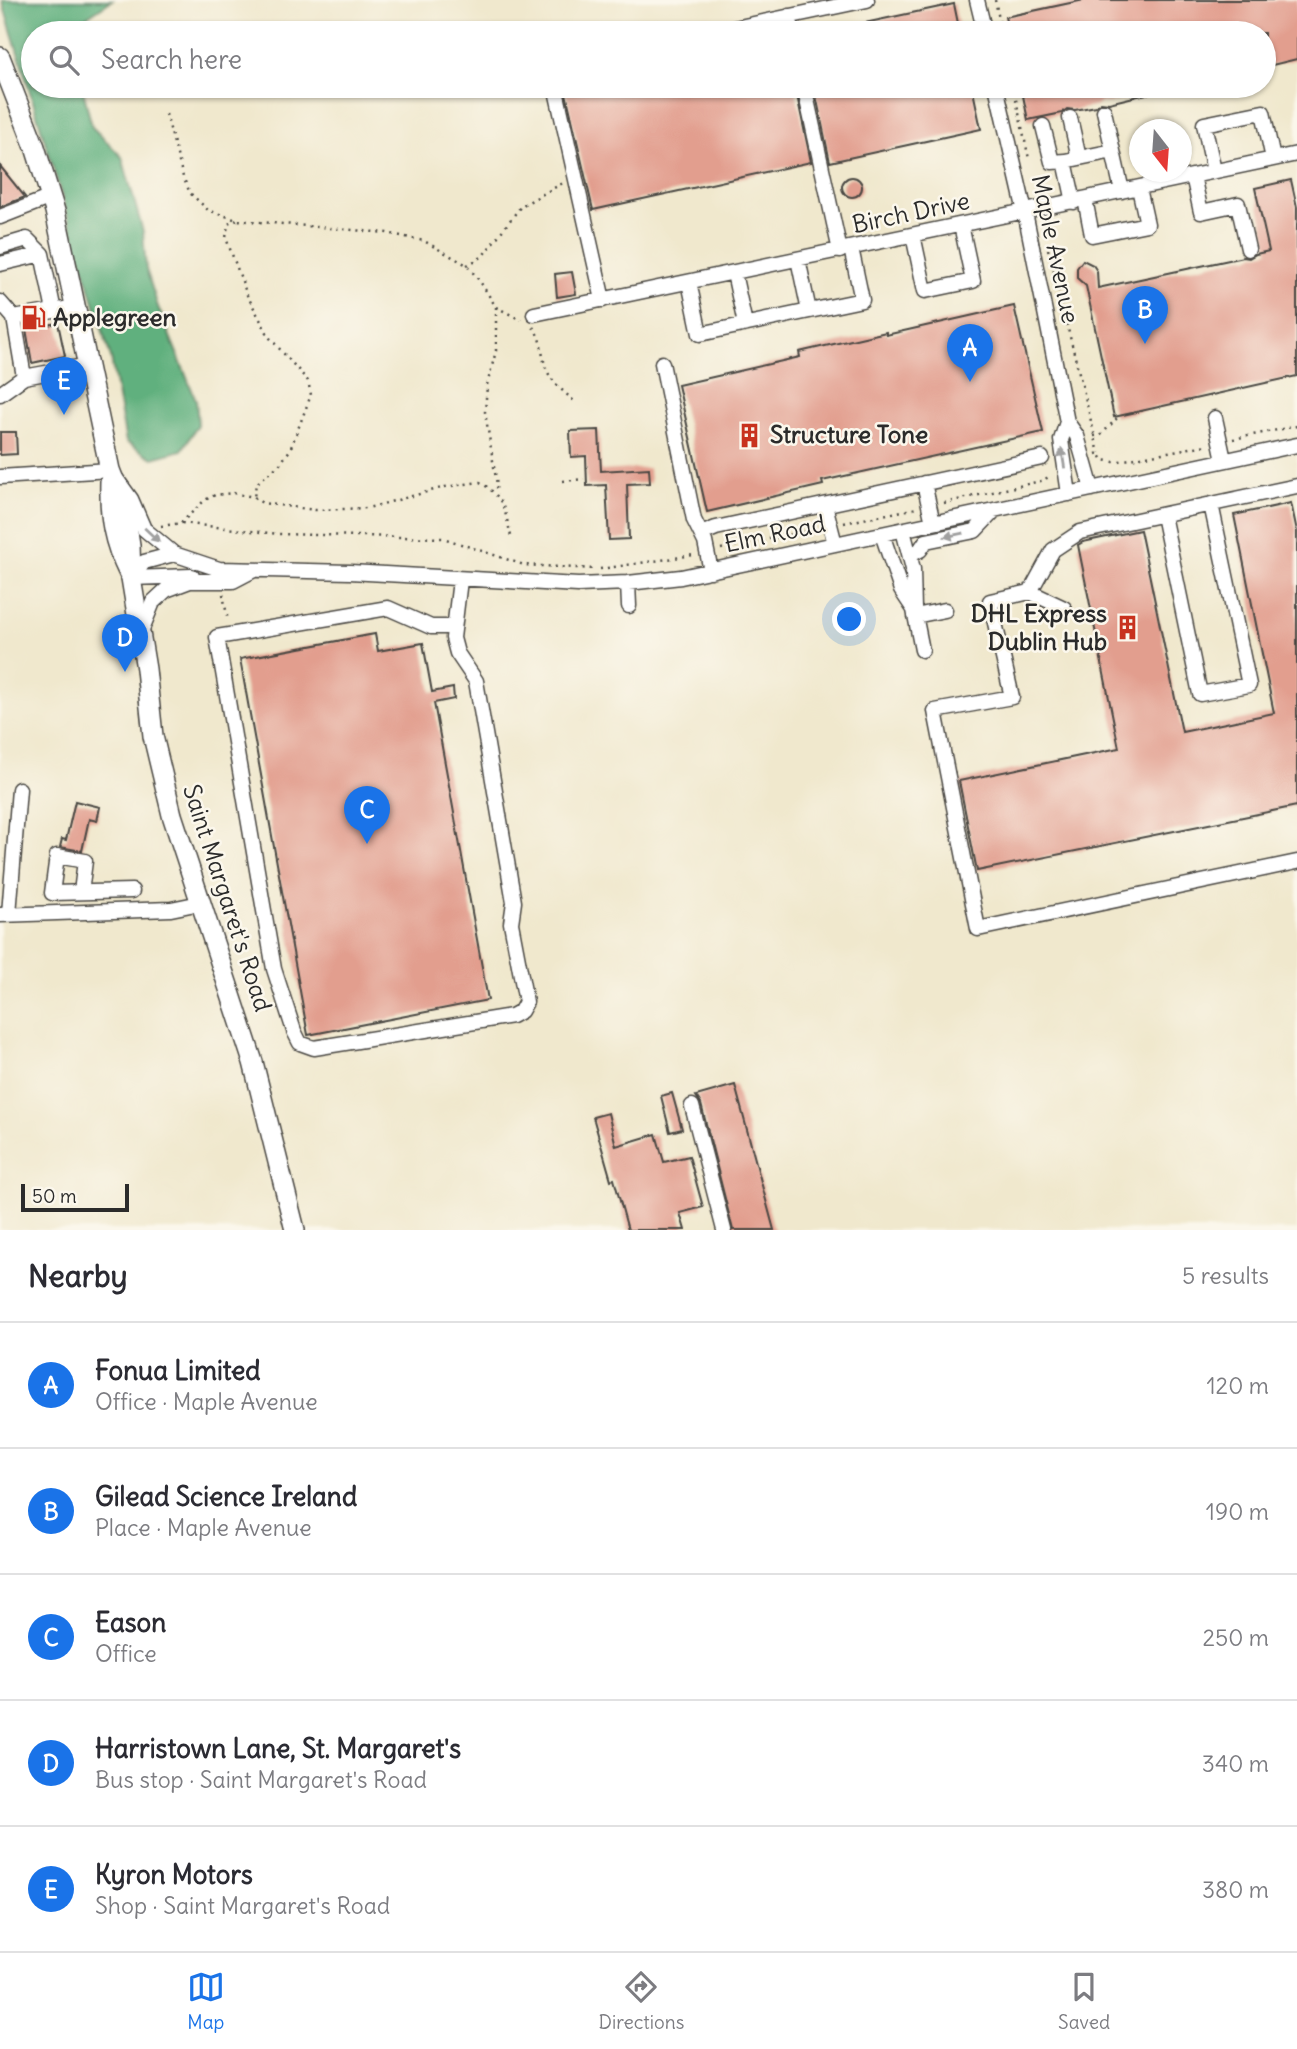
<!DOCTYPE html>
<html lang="en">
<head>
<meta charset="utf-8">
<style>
	:root { --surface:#fff; --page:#f2f2f3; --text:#2b2b33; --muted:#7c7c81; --line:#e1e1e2; --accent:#1a73e8 }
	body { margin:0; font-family:Delius,sans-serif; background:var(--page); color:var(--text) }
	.compass { position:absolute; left:1129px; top:119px; width:63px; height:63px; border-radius:50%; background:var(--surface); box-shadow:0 2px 5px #0004; rotate:163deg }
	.scale { position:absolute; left:21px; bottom:18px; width:108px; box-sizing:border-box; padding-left:7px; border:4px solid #2b2b2b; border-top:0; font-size:19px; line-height:24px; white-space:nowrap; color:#2b2b2b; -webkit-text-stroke:5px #fbf7ec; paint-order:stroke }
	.you { position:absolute; left:850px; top:620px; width:24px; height:24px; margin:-18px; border:5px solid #fff; border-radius:50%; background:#1a73e8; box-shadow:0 0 0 10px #1a73e833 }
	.badge { display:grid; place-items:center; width:46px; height:46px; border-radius:50%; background:var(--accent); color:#fff; font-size:23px; font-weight:700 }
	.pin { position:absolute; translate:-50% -58px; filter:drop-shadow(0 2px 4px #0008) }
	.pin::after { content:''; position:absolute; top:37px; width:24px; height:21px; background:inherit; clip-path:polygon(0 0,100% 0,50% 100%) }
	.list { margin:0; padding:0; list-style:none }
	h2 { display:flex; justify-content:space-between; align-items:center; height:91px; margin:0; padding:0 28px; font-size:30px }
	h2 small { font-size:23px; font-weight:400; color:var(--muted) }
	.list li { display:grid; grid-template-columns:46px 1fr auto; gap:21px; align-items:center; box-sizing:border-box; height:126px; padding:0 28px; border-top:2px solid var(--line) }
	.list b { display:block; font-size:26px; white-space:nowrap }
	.list p { margin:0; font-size:23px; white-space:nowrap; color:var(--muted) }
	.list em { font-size:23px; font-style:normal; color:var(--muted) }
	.icon { flex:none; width:38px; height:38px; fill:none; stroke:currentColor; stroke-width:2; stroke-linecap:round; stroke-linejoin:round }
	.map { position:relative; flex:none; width:1297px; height:1230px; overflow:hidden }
	.search { position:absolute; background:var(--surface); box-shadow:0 2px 5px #0004; left:21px; right:21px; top:21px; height:77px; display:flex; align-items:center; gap:18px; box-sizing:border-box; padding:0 24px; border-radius:38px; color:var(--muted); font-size:26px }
	.sheet { height:721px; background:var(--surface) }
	nav { display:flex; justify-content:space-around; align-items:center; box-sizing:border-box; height:98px; border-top:2px solid var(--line); background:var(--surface); font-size:19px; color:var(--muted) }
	nav a { display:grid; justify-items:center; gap:4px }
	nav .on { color:var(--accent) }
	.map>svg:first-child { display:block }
	.forest { fill:#60b07e; stroke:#466e54; stroke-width:2 }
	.building { fill:#e29e8e }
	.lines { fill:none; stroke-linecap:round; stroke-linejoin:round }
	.minor-casing { stroke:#494743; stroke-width:17 }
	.major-casing { stroke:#494743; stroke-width:22 }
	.path { stroke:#494743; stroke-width:2.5; stroke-dasharray:2 5; stroke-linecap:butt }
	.minor { stroke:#fff; stroke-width:14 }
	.major { stroke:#fff; stroke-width:19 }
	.oneway { fill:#a0a0a0 }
	.labels { text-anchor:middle; stroke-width:5; stroke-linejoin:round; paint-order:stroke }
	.street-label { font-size:24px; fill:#2b2b2b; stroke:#fbf7ec }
	.poi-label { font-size:24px; font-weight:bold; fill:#2b2b2b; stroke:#fbf7ec; text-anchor:start }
</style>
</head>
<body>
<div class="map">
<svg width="1297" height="1230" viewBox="0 0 1297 1230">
	<rect width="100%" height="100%" fill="#fbf7ec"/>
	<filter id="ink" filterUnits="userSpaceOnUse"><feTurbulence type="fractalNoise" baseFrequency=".0143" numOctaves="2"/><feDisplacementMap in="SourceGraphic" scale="14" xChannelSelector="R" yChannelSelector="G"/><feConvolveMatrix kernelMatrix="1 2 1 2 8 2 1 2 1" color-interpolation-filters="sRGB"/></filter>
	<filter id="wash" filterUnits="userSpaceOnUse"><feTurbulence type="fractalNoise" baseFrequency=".00686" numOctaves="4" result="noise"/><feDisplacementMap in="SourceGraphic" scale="28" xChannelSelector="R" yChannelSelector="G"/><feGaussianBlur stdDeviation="1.57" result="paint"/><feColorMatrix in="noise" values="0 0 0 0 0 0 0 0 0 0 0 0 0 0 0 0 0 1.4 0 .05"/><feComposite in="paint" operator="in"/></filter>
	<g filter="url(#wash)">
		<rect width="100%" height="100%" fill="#f0e8cd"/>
		<!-- forest -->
		<path class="forest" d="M2 0H112L82 20 79 33H33V86H82L92 127 122 157 143 232 146 269 158 307 196 400 198 425 182 450 153 458 126 442 111 358Z"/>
		<g id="blocks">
			<!-- building -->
			<path class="building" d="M1084 0H1297V59L1264 67V33H1009L1005 17Z
				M954 4 960 33H841V28Z
				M579 86H795L811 162 593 210 565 89Z
				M814 86H972L981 129 830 162Z
				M1021 86H1158L1159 91 1109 103 1101 102 1096 106 1075 110 1067 109 1062 113 1028 120Z
				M0 166 25 197 0 207Z
				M842 187a10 10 0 1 1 20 0a10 10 0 1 1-20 0Z
				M1291 180 1297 207V376L1114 417 1086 286 1077 278V268L1083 260 1093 265 1097 271 1098 288 1243 257 1249 258 1256 254 1269 251 1255 188Z
				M572 272 576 294 557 297 555 274Z
				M1014 306 1043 432 822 481 823 485 707 512 678 385 800 357 799 352 886 332V335Z
				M58 323 65 356 32 363 26 329Z
				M599 430 601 471 649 468 650 483 627 484 629 539 609 540 606 485 587 486 586 456 571 457 570 431Z
				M0 432H16L17 454 0 455Z
				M1291 503 1297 531V806L977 871 959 781 1119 748 1078 545 1083 542 1140 530 1182 732 1274 713 1234 515Z
				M375 634 378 651 423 643 432 692 453 688 454 699 434 703 488 1000 308 1035 240 659Z
				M75 801 100 807 97 821 89 819 82 851 60 847 62 839 66 840Z
				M735 1085 774 1230H733L701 1104 696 1096Z
				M672 1093 682 1129 670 1132 661 1096Z
				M608 1113 616 1146 656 1134 664 1162 689 1156 703 1207 680 1213 685 1230H628L614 1179 611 1180 593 1117Z"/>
		</g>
	</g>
	<g filter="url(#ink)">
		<use href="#blocks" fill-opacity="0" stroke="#494743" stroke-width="2"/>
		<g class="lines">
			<defs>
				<path id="minor" d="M977 0 985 33
					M789 16 793 33
					M711 33 867 0
					M555 86 603 300
					M804 86 840 251
					M996 86 1025 212 1067 422 1077 436 1092 489
					M1104 111 1122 191
					M1070 118 1079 158
					M1043 126 1052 162 1065 161 1074 202
					M1065 161 1113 151
					M1214 171 1204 124 1263 112 1273 159
					M1193 176 1201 212 1238 204 1248 249
					M1085 199 1092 235 1147 224 1139 188
					M0 217 51 197
					M913 235 925 291 973 281 961 225
					M0 247 27 239 42 254
					M798 259 809 311
					M0 264 42 254 54 311
					M734 273 745 324
					M689 282 700 334 862 300 851 248
					M0 302 14 318
					M76 307 14 318 24 377 89 365
					M534 314 1297 154
					M662 363 694 520 705 542 711 571
					M0 394 24 377
					M1215 418 1224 460
					M1067 422 1061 440 1069 494
					M0 477 110 470 131 499 144 529 174 554 219 569 350 572 578 585 628 583 681 577 1297 445
					M924 483 933 523
					M1297 486 1080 532 1053 550 1030 592 990 601 1012 697 935 711 978 929 1297 862
					M825 505 835 544
					M1163 515 1200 694 1249 685 1211 504
					M903 530 913 569 914 610 922 650
					M701 534 716 528 1042 458
					M882 534 901 590 913 608
					M911 555 920 550 926 541 975 531 994 511
					M131 578 192 576
					M131 578 144 562 174 554
					M628 583 629 606
					M1030 592 1064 608
					M915 616 945 610
					M453 627H431L388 608 217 637 274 969 294 1031 300 1043 314 1048 512 1016 521 1011 526 1002 511 923 514 902 476 681 457 653 453 638 460 580
					M140 634 153 602 166 590 190 581H233L254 570
					M81 892 85 861 57 856 52 893 132 891
					M9 914 19 789
					M0 915 171 909 200 903
					M692 1106 724 1230"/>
				<path id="major" d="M0 57 35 147 55 211 110 470 124 506 130 545 131 578 146 669 153 736 172 815 253 1062 295 1230
					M110 481C109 517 113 542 129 574"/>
			</defs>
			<!-- minor casing -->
			<use href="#minor" class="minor-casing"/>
			<!-- major casing -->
			<use href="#major" class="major-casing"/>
			<!-- path -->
			<path class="path" d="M995 0 1002 33
				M1013 86 1029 159
				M166 114 183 177 190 193 208 210 237 220 387 233 424 241 467 265 481 283 496 307V351L487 385 485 412 497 485 495 492
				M237 220 228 224 226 238 247 295 270 338 308 381 311 395 290 450 280 464 256 484 254 497
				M1048 249 1099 453
				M467 265 482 257 521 206 563 183
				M496 307 521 320
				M533 327C542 339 541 351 545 365 549 380 563 391 574 401
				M1094 436 1101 435 1119 416
				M1233 439 1297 426
				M1096 454 1099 453 1103 460 1114 462 1206 445
				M563 481 584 479
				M944 503 1045 480 1050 474
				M181 523 205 500 215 495 233 493 254 497 262 503 315 510 368 508 445 487 480 482C505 498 504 509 511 536
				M844 523 917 508
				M161 526 181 523 278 534 443 538 524 565 594 569
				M721 549 817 529
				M600 569 694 555
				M223 594 228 621"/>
			<!-- minor -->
			<use href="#minor" class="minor"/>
			<!-- major -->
			<use href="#major" class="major"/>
		</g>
		<!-- one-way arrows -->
		<defs><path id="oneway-solid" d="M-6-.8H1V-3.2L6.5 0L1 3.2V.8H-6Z" transform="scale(1.75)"/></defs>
		<g class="oneway">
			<use href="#oneway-solid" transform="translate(1063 458) rotate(-99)"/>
			<use href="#oneway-solid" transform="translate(152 535) rotate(43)"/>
			<use href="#oneway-solid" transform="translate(954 535) rotate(168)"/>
		</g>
	</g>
	<!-- icons -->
	<defs>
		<symbol id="fuel-bare" viewBox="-9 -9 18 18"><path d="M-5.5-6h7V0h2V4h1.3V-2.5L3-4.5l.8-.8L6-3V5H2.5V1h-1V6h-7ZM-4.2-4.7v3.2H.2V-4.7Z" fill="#c8321e" stroke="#fbf7ec" stroke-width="2.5" paint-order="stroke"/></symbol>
		<symbol id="building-bare" viewBox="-9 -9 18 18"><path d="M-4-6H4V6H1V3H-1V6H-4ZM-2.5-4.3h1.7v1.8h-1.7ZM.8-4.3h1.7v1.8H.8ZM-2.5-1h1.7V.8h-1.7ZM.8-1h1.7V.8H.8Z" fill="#c8321e" stroke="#fbf7ec" stroke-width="2.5" paint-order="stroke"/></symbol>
	</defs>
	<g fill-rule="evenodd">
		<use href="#fuel-bare" x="16" y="300" width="35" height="35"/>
		<use href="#building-bare" x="732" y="418" width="35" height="35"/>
		<use href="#building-bare" x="1110" y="610" width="35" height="35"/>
	</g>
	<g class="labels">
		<!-- street labels -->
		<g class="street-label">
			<text transform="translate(911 213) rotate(-12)" y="8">Birch Drive</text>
			<text transform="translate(1055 249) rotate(78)" y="8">Maple Avenue</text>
			<text transform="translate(775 534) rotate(-12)" y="8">Elm Road</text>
			<text transform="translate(227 898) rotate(72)" y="8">Saint Margaret's Road</text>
		</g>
		<!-- poi labels -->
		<g class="poi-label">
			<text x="53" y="326">Applegreen</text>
			<text x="770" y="443">Structure Tone</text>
			<text x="1107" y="622" text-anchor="end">DHL Express<tspan x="1107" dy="28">Dublin Hub</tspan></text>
		</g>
	</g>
</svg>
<svg class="compass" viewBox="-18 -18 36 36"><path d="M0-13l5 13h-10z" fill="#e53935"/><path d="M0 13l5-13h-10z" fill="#7c7c81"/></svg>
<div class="scale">50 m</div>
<div class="you"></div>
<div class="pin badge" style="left:970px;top:382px">A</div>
<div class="pin badge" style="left:1145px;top:344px">B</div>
<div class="pin badge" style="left:367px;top:844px">C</div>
<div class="pin badge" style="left:125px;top:672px">D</div>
<div class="pin badge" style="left:64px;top:415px">E</div>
<div class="search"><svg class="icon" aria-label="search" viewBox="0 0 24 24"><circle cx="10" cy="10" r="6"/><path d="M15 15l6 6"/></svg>Search here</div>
</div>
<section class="sheet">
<h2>Nearby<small>5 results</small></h2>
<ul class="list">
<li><span class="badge">A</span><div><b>Fonua Limited</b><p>Office · Maple Avenue</p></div><em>120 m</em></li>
<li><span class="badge">B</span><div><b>Gilead Science Ireland</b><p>Place · Maple Avenue</p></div><em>190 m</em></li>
<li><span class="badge">C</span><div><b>Eason</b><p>Office</p></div><em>250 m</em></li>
<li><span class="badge">D</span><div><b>Harristown Lane, St. Margaret's</b><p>Bus stop · Saint Margaret's Road</p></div><em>340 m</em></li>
<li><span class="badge">E</span><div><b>Kyron Motors</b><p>Shop · Saint Margaret's Road</p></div><em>380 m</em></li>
</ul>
</section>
<nav>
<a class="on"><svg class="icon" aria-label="map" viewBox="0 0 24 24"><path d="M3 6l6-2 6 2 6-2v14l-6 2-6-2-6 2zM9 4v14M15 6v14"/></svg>Map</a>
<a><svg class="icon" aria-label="directions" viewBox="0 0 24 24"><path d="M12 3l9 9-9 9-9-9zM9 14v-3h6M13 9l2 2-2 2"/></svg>Directions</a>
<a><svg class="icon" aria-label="saved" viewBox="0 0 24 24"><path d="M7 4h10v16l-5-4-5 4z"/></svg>Saved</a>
</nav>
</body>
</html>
